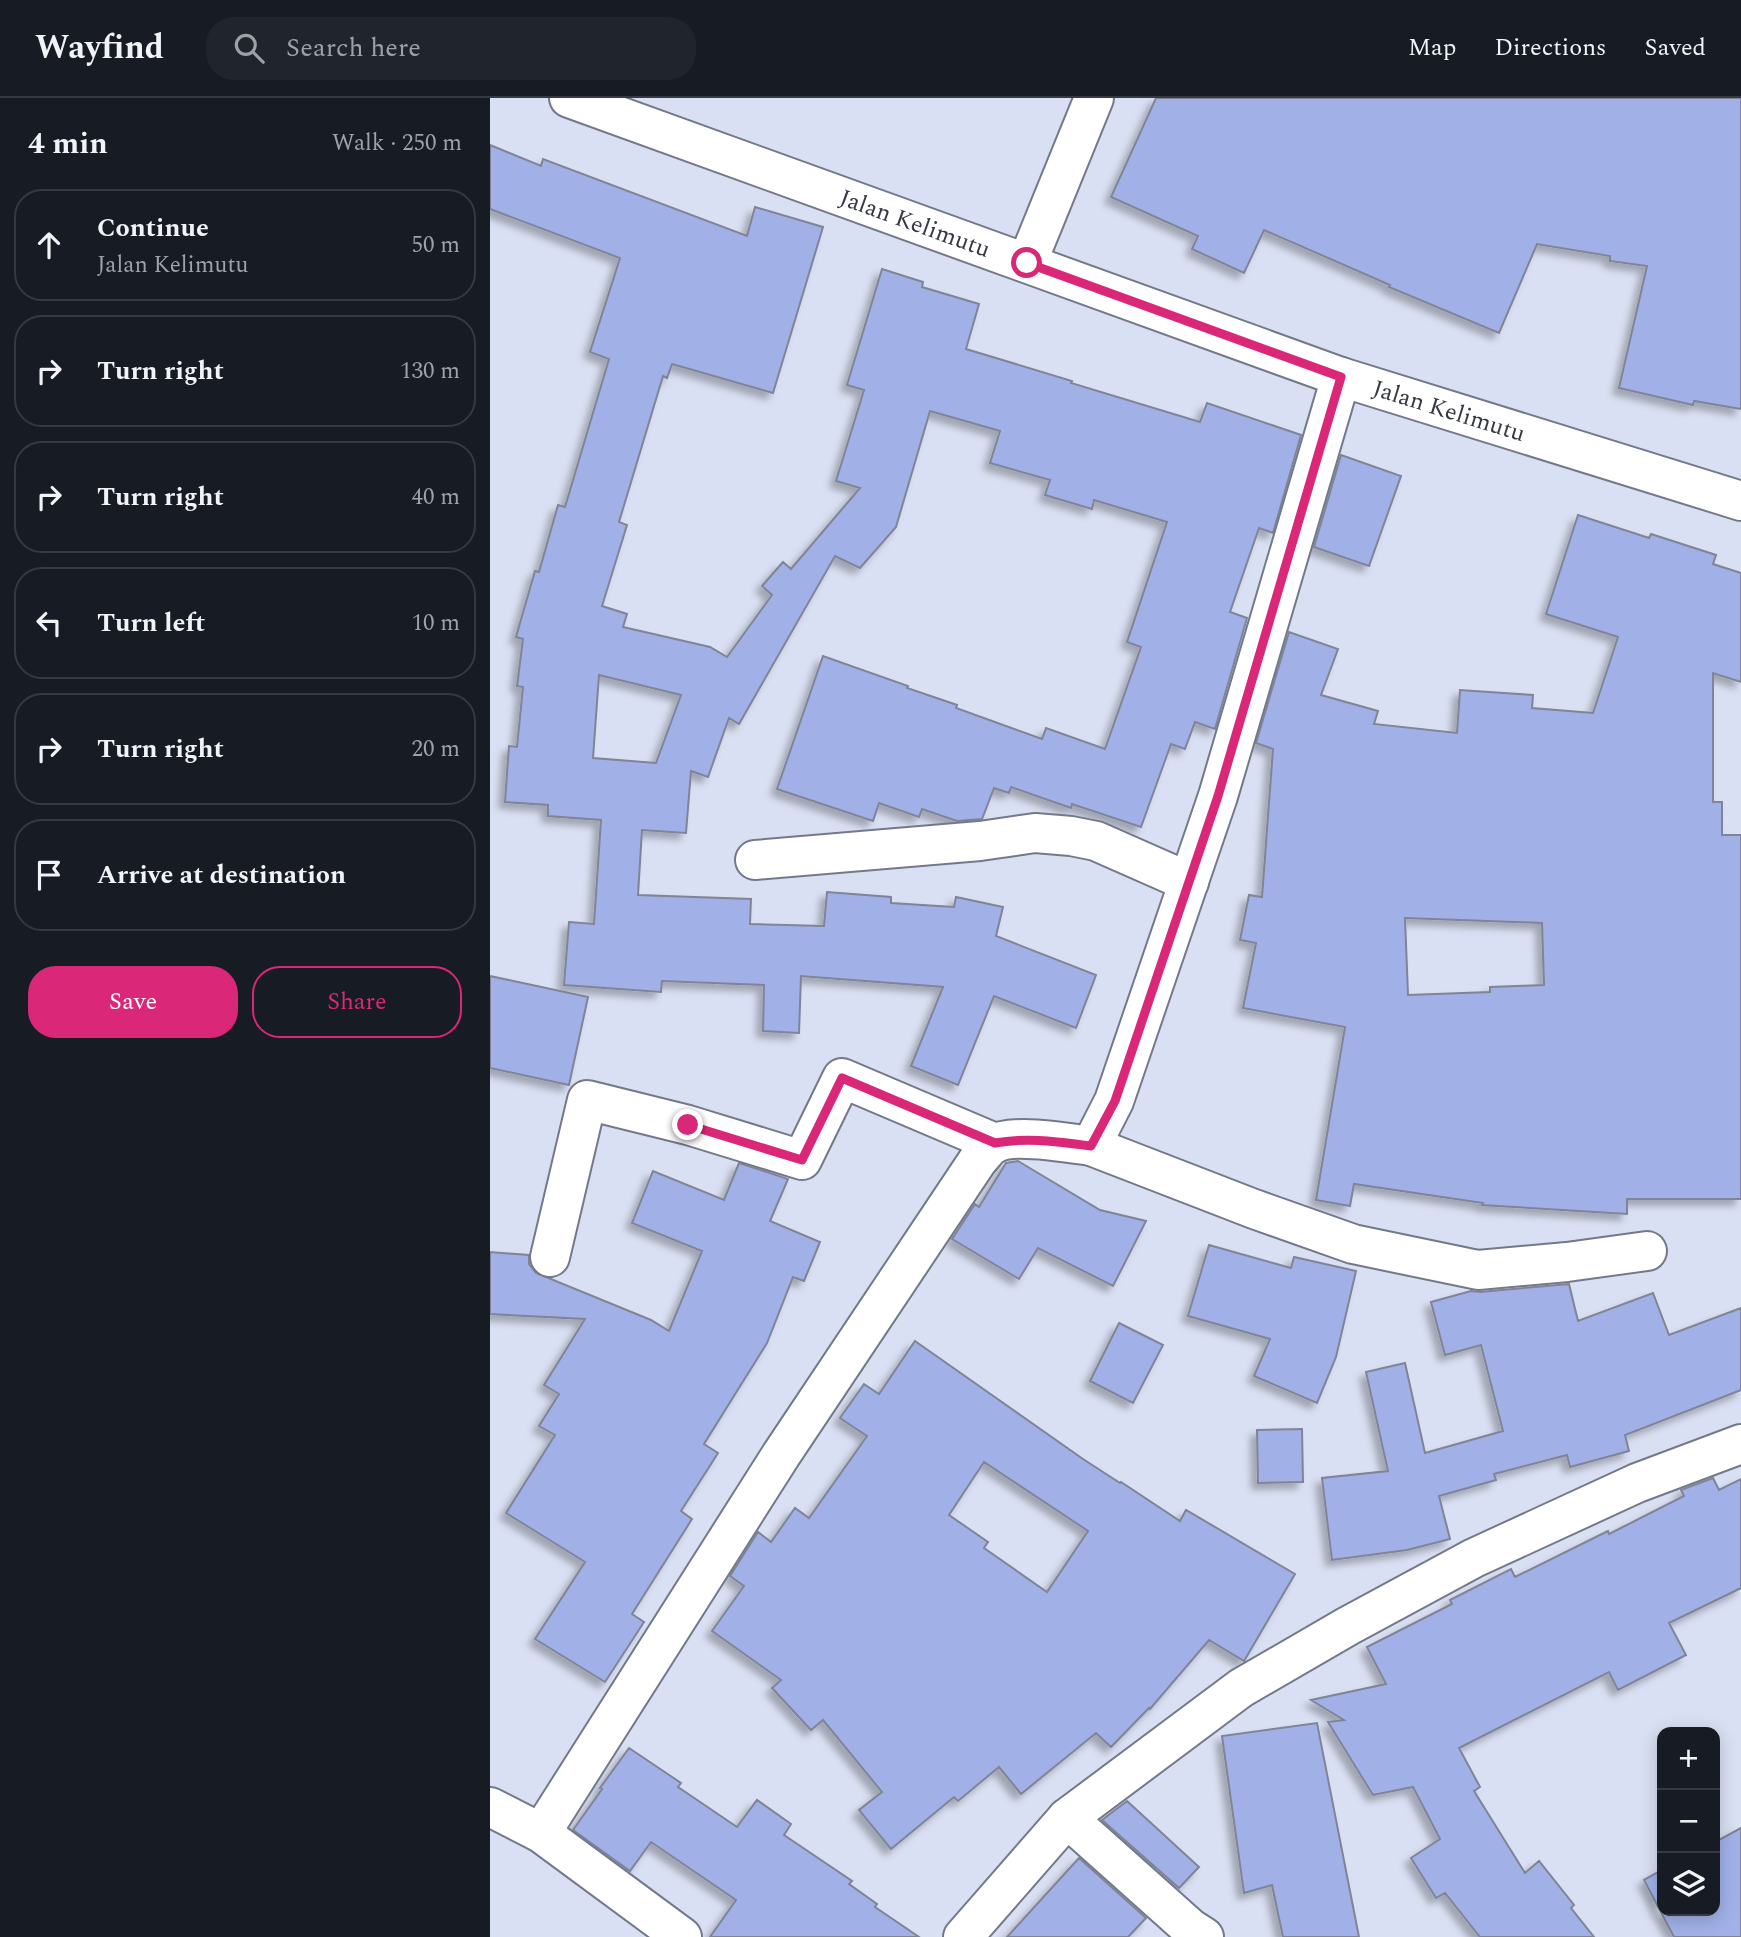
<!DOCTYPE html>
<html lang="en">
<head>
<meta charset="utf-8">
<style>
	:root { --surface:#171b24; --page:#20242c; --text:#f1f3f6; --muted:#9ea1a6; --line:#363941; --accent:#db2777 }
	body { margin:0; font-family:Spectral,serif; background:var(--page); color:var(--text) }
	.controls { position:absolute; right:21px; bottom:21px; display:grid; overflow:hidden; border-radius:14px; box-shadow:0 4px 18px #0003 }
	.controls button { width:63px; height:63px; display:grid; place-items:center; padding:0; border:0; border-bottom:2px solid var(--line); background:var(--surface); color:var(--text); font:35px sans-serif }
	.stop { position:absolute; width:21px; height:21px; margin:-16px; border:5px solid #db2777; border-radius:50%; background:#fff }
	.stop.end { background:#db2777; border-color:#fff; box-shadow:0 2px 7px #0008 }
	.list { margin:0; padding:0; list-style:none }
	h2 { display:flex; justify-content:space-between; align-items:center; height:91px; margin:0; padding:0 28px; font-size:30px }
	h2 small { font-size:23px; font-weight:400; color:var(--muted) }
	.list li { display:grid; grid-template-columns:46px 1fr auto; gap:21px; align-items:center; box-sizing:border-box; height:112px; margin:0 14px 14px; padding:0 14px; border:2px solid var(--line); border-radius:28px }
	.list b { display:block; font-size:26px; white-space:nowrap }
	.list p { margin:0; font-size:23px; white-space:nowrap; color:var(--muted) }
	.list em { font-size:23px; font-style:normal; color:var(--muted) }
	.actions { display:flex; gap:14px; padding:21px 28px }
	.actions a { flex:1; padding:16px 0; border:2px solid var(--accent); border-radius:28px; text-align:center; font-size:24px; color:var(--accent) }
	.actions .main { background:var(--accent); color:#fff }
	.icon { flex:none; width:38px; height:38px; fill:none; stroke:currentColor; stroke-width:2; stroke-linecap:round; stroke-linejoin:round }
	.map { position:relative; flex:none; width:1251px; height:1839px; overflow:hidden }
	header { display:flex; align-items:center; gap:42px; box-sizing:border-box; height:98px; padding:0 35px; background:var(--surface); border-bottom:2px solid var(--line) }
	header strong { font-size:33px }
	nav { display:flex; gap:38px; margin-inline-start:auto; font-size:24px }
	.search { width:490px; height:63px; background:var(--page); display:flex; align-items:center; gap:18px; box-sizing:border-box; padding:0 24px; border-radius:28px; color:var(--muted); font-size:26px }
	main { display:flex }
	aside { flex:1; background:var(--surface) }
	.map>svg:first-child { display:block }
	.building { fill:#a1b1e8; stroke:#7f8496; stroke-width:2; fill-rule:evenodd; filter:url(#shadow) }
	.lines { fill:none; stroke-linecap:round; stroke-linejoin:round }
	.minor-casing { stroke:#73798a; stroke-width:42 }
	.minor { stroke:#fff; stroke-width:38 }
	.route { stroke:#db2777; stroke-width:9 }
	.labels { text-anchor:middle; stroke-width:5; stroke-linejoin:round; paint-order:stroke }
	.street-label { font-size:24px; fill:#373941; stroke:#dae0f3 }
</style>
</head>
<body>
<header>
<strong>Wayfind</strong>
<div class="search"><svg class="icon" aria-label="search" viewBox="0 0 24 24"><circle cx="10" cy="10" r="6"/><path d="M15 15l6 6"/></svg>Search here</div>
<nav><a>Map</a><a>Directions</a><a>Saved</a></nav>
</header>
<main>
<aside>
<h2>4 min<small>Walk · 250 m</small></h2>
<ul class="list">
<li><svg class="icon" aria-label="ahead" viewBox="0 0 24 24"><path d="M12 20V5M6 11l6-6 6 6"/></svg><div><b>Continue</b><p>Jalan Kelimutu</p></div><em>50 m</em></li>
<li><svg class="icon" aria-label="right" viewBox="0 0 24 24"><path d="M7 20v-9h11M14 6l5 5-5 5"/></svg><div><b>Turn right</b></div><em>130 m</em></li>
<li><svg class="icon" aria-label="right" viewBox="0 0 24 24"><path d="M7 20v-9h11M14 6l5 5-5 5"/></svg><div><b>Turn right</b></div><em>40 m</em></li>
<li><svg class="icon" aria-label="left" viewBox="0 0 24 24"><path d="M17 20v-9H6M10 6l-5 5 5 5"/></svg><div><b>Turn left</b></div><em>10 m</em></li>
<li><svg class="icon" aria-label="right" viewBox="0 0 24 24"><path d="M7 20v-9h11M14 6l5 5-5 5"/></svg><div><b>Turn right</b></div><em>20 m</em></li>
<li><svg class="icon" aria-label="arrive" viewBox="0 0 24 24"><path d="M6 21V4h12l-3 4 3 4H6"/></svg><div><b>Arrive at destination</b></div></li>
</ul>
<div class="actions"><a class="main">Save</a><a>Share</a></div>
</aside>
<div class="map">
<svg width="1251" height="1839" viewBox="0 0 1251 1839">
	<defs>
		<filter id="shadow"><feDropShadow dx="-6" dy="6" stdDeviation="3.5" flood-color="#0004"/></filter>
	</defs>
	<rect width="100%" height="100%" fill="#dae0f3"/>
	<!-- building -->
	<path class="building" d="M666 0H1251V311L1204 303 1203 307 1129 290 1157 168 1120 163V158L1047 146 1009 235 899 189 900 187 774 132 754 175 702 151 708 138 621 99Z
		M0 47 51 68 53 61 257 138 265 109 333 129 283 295 182 266 177 280 173 278 129 424 137 427 112 508 137 516 133 529 220 549 237 559 282 497 272 488 293 464 301 471 370 390 346 383 374 292 357 287 392 171 433 184 432 189 489 206 476 251 582 283 581 285 710 324 717 305 811 337 783 435 769 430 740 514 757 520 725 631 705 624 695 651 681 646 651 729 582 706 581 710 521 689 519 695 504 690 492 721 467 723 432 711 429 719 389 705 383 723 287 691 333 558 418 588 417 590 467 607 466 610 552 641 556 630 615 651 651 549 637 544 677 424 604 402 602 411 555 397 560 382 500 365 510 333 440 313 406 429 370 470 345 458 249 626 239 620 218 679 201 673 196 735 152 732 148 797 261 801 260 826 334 828 337 794 401 799V805L464 809 466 799 513 809 506 838 606 877 586 930 504 898 468 987 421 968 453 889 311 878 309 935 273 933 274 887 172 883 171 894 74 887 79 824 104 826 111 722 58 718V707L15 704 19 648 27 649 33 589 27 588 33 541 26 539 45 473 49 474 68 407 75 409 119 261 100 254 130 160 0 111ZM109 577 191 597 166 665 103 660Z
		M851 357 911 378 879 468 824 449Z
		M1088 417 1159 440 1161 436 1226 457 1223 466 1251 475V584L1223 575V704H1232V737H1251V1101H1137V1116L992 1107 993 1105 864 1086 860 1108 826 1102 855 929 753 910 766 845 750 842 759 797 772 799 783 651 766 645 799 534 848 551 831 597 888 613 884 626 967 635 970 592 1043 597 1042 610 1103 615 1128 539 1056 516ZM915 820 1052 825 1054 887 1000 889V894L918 897Z
		M0 878 98 899 79 987 0 970Z
		M528 1063 610 1112 656 1123 623 1188 548 1150 529 1181 462 1141 485 1106 489 1109 516 1065Z
		M249 1065 298 1081 280 1123 330 1144 314 1183 303 1179 277 1245 214 1346 228 1355 191 1413 202 1421 142 1516 154 1524 115 1584 45 1541 95 1464 16 1415 65 1337 49 1328 69 1296 54 1287 95 1221 0 1216V1154L39 1157V1166L46 1175 161 1222 179 1233 212 1153 142 1125 163 1073 234 1102Z
		M719 1147 801 1170 804 1159 866 1173 846 1259 827 1305 764 1278 780 1241 698 1218Z
		M1079 1186 1088 1223 1163 1195 1179 1237 1251 1210V1292L1135 1337 1139 1353 1080 1369 1077 1357 1004 1376 1006 1382 949 1398 960 1441 917 1452 842 1462 832 1380 898 1373 876 1274 915 1265 935 1355 1013 1333 991 1247 955 1257 941 1204 981 1193 990 1194Z
		M629 1225 673 1247 643 1305 600 1283Z
		M425 1243 593 1361 630 1385 631 1384 690 1423 696 1412 805 1476 754 1563 719 1542 660 1611 659 1610 621 1649 606 1635 531 1696 509 1669 468 1703 464 1699 401 1751 369 1712 392 1694 333 1622 321 1632 282 1590 291 1582 222 1533 254 1488 240 1478 268 1434 281 1444 305 1410 319 1420 377 1338 350 1320 374 1286 389 1296ZM494 1364 598 1433 557 1494 494 1450 498 1444 459 1417Z
		M812 1331 813 1384 768 1385 767 1332Z
		M1223 1380 1229 1392 1251 1381V1490L1179 1525 1196 1557 1128 1592 1119 1574 969 1650 990 1689 984 1693 1035 1775 1049 1763 1084 1807 1081 1810 1104 1839H990L955 1795 946 1800 921 1760 950 1741 923 1689 883 1697 838 1624 854 1622 821 1602 896 1586 877 1549 962 1506 960 1502 1021 1471 1025 1479 1118 1433 1119 1436 1194 1398 1191 1392Z
		M827 1625 869 1839H793L782 1787 754 1795 732 1638Z
		M139 1650 191 1685 188 1689 247 1729 267 1702 301 1726 294 1737 362 1783 359 1786 387 1806 385 1809 429 1839H220L246 1802 161 1744 140 1773 83 1732 112 1691 110 1690Z
		M637 1703 709 1769 689 1790 612 1722Z
		M1251 1730V1839H1184L1154 1782 1172 1772V1813H1225V1744Z
		M589 1760 656 1820 638 1839H517Z"/>
	<g class="lines">
		<defs>
			<g id="minor">
				<path id="s1" d="M79 0 851 279 1251 403"/>
				<path d="M537 165 604 0"/>
				<path d="M265 762 490 743 545 735 581 738 606 743 699 784"/>
				<path d="M601 1048 764 1111 863 1146 988 1172 1077 1164 1157 1153"/>
				<path d="M60 1159 97 1002 198 1027 312 1062 352 980 505 1045"/>
				<path d="M0 1709 51 1735 192 1839"/>
				<path d="M577 1720 700 1830 714 1839"/>
				<path d="M51 1735 291 1357 488 1062C493 1057 498 1049 504 1046 522 1035 580 1045 601 1048L624 1003 728 698 851 279"/>
				<path d="M473 1839 577 1720 751 1590 858 1528 984 1460 1147 1385 1251 1346"/>
			</g>
		</defs>
		<!-- minor casing -->
		<use href="#minor" class="minor-casing"/>
		<!-- minor -->
		<use href="#minor" class="minor"/>
	</g>
	<g class="lines">
		<!-- route -->
		<path class="route" d="M198 1027 312 1062 352 980 505 1045C538 1039 569 1044 601 1048L625 1003 728 698 851 279 537 165"/>
	</g>
	<g class="labels">
		<!-- street labels -->
		<g class="street-label">
			<text dy="8" stroke="none"><textPath href="#s1" startOffset="368">Jalan Kelimutu</textPath></text>
			<text dy="8" stroke="none"><textPath href="#s1" startOffset="934">Jalan Kelimutu</textPath></text>
		</g>
	</g>
</svg>
<div class="controls">
<button>+</button>
<button>−</button>
<button><svg class="icon" aria-label="layers" viewBox="0 0 24 24"><path d="M12 4l9 5-9 5-9-5zM3 14l9 5 9-5"/></svg></button>
</div>
<div class="stop" style="left:537px;top:165px"></div>
<div class="stop end" style="left:198px;top:1027px"></div>
</div>
</main>
</body>
</html>
